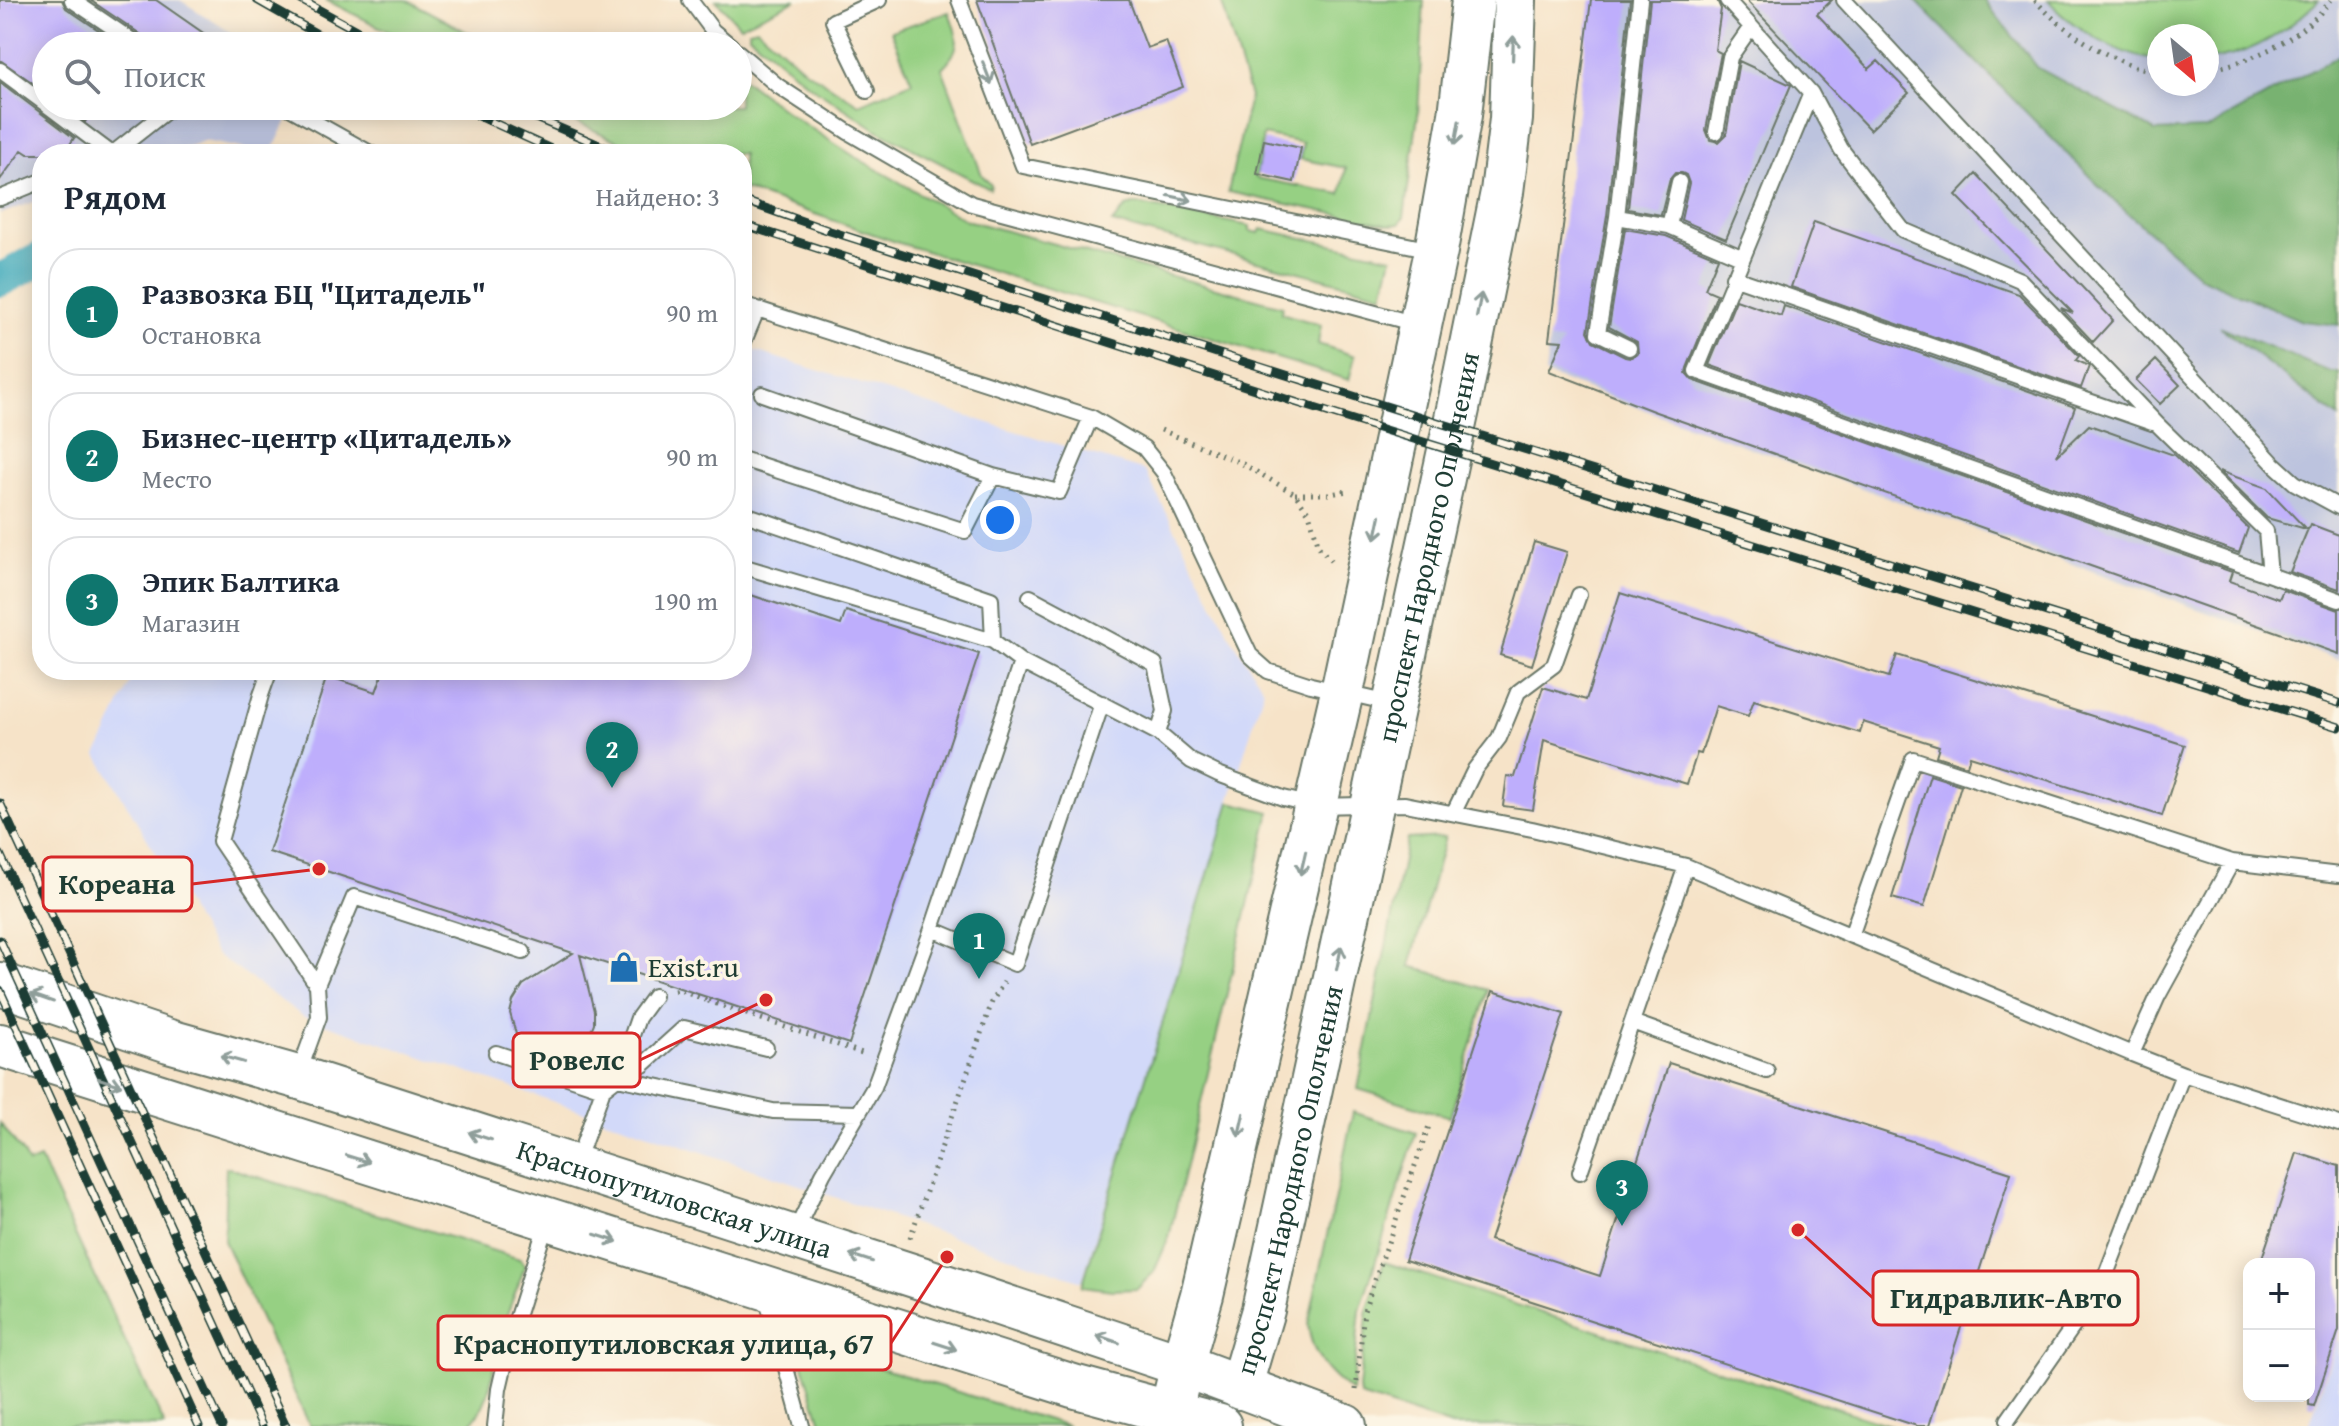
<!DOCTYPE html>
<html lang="ru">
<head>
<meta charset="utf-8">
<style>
	:root { --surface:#fff; --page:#f2f2f3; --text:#1f2937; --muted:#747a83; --line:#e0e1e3; --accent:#0f766e }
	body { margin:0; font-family:"Gentium Book Plus",serif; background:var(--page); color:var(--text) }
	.controls { position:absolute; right:24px; bottom:24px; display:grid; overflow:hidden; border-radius:16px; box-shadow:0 4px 20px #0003 }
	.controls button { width:72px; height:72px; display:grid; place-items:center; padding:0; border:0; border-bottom:2px solid var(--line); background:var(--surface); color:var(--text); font:40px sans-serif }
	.compass { position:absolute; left:2147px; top:24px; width:72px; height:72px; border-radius:50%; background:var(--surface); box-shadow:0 4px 20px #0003; rotate:151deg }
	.you { position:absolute; left:1000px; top:520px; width:28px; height:28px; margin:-20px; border:6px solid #fff; border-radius:50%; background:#1a73e8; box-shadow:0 0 0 12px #1a73e833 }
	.badge { display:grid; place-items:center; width:52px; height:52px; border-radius:50%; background:var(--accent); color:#fff; font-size:26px; font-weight:700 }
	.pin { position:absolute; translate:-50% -66px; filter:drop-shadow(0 2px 4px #0008) }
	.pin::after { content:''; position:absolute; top:42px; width:28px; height:24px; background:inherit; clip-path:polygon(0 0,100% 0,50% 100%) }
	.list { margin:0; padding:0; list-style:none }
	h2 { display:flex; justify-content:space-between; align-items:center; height:104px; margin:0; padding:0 32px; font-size:34px }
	h2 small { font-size:26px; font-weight:400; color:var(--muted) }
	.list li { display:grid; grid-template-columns:52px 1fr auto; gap:24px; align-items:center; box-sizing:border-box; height:128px; margin:0 16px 16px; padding:0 16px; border:2px solid var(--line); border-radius:32px }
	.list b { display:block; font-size:30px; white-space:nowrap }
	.list p { margin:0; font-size:26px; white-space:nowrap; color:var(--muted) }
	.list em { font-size:26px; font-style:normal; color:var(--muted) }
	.icon { flex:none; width:44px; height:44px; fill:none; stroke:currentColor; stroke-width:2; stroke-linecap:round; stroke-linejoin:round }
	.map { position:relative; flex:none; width:2339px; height:1426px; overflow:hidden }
	.search { position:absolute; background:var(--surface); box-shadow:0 4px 20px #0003; left:32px; top:32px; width:720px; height:88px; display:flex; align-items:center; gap:20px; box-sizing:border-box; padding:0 28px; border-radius:44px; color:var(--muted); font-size:30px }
	.panel { position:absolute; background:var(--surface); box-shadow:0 4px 20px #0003; left:32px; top:144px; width:720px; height:536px; border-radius:32px }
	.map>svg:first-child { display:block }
	.built { fill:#d2d9f9 }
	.industrial { fill:#bcc3de; fill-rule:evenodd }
	.green { fill:#96d083; stroke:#5a865c; stroke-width:2; fill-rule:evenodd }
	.forest { fill:#78b271; stroke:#4c7852; stroke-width:2 }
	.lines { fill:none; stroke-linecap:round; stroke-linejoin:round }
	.canal { stroke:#3ca9bc; stroke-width:34 }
	.building { fill:#beaefc }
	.lane-casing { stroke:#6a7768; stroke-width:18 }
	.secondary-casing { stroke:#6a7768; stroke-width:46 }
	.path { stroke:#6a7768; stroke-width:5; stroke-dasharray:2 6; stroke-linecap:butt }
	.lane { stroke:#fff; stroke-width:14 }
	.secondary { stroke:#fff; stroke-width:42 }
	.rail-casing { stroke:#1f3d34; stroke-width:9 }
	.rail { stroke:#fcf5e5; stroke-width:6; stroke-dasharray:18; stroke-linecap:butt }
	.oneway { stroke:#8f9e9a }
	.labels { text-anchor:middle; stroke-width:7; stroke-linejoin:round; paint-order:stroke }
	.street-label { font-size:28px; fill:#1f3d34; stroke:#fcf5e5 }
	.poi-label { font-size:28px; fill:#1f3d34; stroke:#fcf5e5; text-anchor:start }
	.leader { fill:none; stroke:#d62828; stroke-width:3 }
	.callout-dot { fill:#d62828; stroke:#fcf5e5; stroke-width:3 }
	.callout { fill:#fcf5e5; stroke:#d62828; stroke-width:3 }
	.callout-label { font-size:30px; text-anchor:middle; font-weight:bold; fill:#1f3d34 }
</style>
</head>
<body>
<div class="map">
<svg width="2339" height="1426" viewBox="0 0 2339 1426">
	<rect width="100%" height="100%" fill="#fcf5e5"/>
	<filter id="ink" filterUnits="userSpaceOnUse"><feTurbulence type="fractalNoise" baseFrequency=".0125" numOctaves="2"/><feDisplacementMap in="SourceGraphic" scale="16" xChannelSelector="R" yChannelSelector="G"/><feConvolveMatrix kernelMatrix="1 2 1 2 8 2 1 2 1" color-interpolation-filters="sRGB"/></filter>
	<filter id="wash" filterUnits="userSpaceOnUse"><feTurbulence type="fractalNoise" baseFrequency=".006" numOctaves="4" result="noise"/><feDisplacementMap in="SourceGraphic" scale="32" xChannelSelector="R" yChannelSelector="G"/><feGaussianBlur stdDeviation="1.8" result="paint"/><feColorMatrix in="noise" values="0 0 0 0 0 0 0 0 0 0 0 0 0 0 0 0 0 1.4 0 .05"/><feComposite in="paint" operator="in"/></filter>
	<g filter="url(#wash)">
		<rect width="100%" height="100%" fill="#f6e3c8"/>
		<!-- built -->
		<path class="built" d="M742 347 1145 471 1230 636 1264 689 1082 1281 304 1017 216 954 97 755 136 670H742Z
			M2339 1334V1426H2309Z"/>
		<!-- industrial -->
		<path class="industrial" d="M0 0H180L252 46H46V106H294L271 154 204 141 167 154H42V199L0 214Z
			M1591 0H2339V660L1545 374ZM2159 36H2207V84H2159Z"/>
		<!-- green -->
		<path class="green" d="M326 0H407L493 46H417Z
			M716 0H796L740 26Z
			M1221 0H1424L1418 115 1404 217 1399 224 1390 225 1228 192 1250 97ZM1263 135 1303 143 1300 159 1346 168 1341 194 1256 178Z
			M2048 0H2319C2289 30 2250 56 2207 60V36H2159V60C2120 57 2073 29 2048 0Z
			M949 12C958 38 963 48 942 68L982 175 991 185 990 189 877 130 806 83 749 35V30L757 28 805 70 859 104 912 82 891 31Z
			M738 75 789 114 857 158 966 220 1282 306 1281 313 1321 325 1318 344 1355 356 1349 380 899 243 742 189V154H647L540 106H605L616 112 624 106H738Z
			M1137 204 1250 226V231L1259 233 1261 229 1392 257 1383 294 1112 223 1126 207Z
			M1230 802 1270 812 1169 1237 1154 1272 1137 1289 1112 1290 1082 1286Z
			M1445 837 1410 966 1488 990 1450 1117 1358 1089 1407 839Z
			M1353 1112 1416 1133 1360 1311 1352 1392C1327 1374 1312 1356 1308 1325Z
			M0 1123 22 1152 28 1164 40 1159 165 1426H0Z
			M226 1167 520 1259 525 1266C517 1290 506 1314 500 1338 491 1370 494 1401 468 1426H310L224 1241Z
			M1384 1262 1892 1426H1452L1360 1396 1359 1388 1368 1308Z
			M796 1342 1068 1426H822Z"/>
		<!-- forest -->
		<path class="forest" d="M1915 0H1984L2038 68 2155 131 2207 129 2339 55V325L2302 321 2202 278 2114 201Z
			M2219 326 2330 372H2339V418Z"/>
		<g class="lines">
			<!-- canal -->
			<path class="canal" d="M0 280 42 258"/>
		</g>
		<g id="blocks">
			<!-- building -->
			<path class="building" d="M0 0H62L66 8 122 46H46V92L0 60Z
				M90 0H156L222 46H150L146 38Z
				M977 0H1129L1147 48 1166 41 1183 87 1030 144Z
				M1591 0H1630L1607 216 1588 331 1593 341 1625 357 1630 358 1638 353 1637 342 1609 327 1625 229 1666 236 1718 258 1705 289 1717 294 1687 368 1686 373 1692 380 2232 572 2229 581 2279 599 2283 590 2339 610V654L1653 411 1549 371 1562 341 1549 340Z
				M1650 0H1717L1721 9 1715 50 1721 53 1706 130 1710 140 1719 142 1726 135 1739 61 1791 85 1726 239 1681 220 1689 183 1686 175 1682 173H1675L1670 179 1661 215 1628 209Z
				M1746 0H1832L1817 14 1869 69 1878 61 1909 93 1870 130Z
				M0 82 74 138 64 154H28L22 150 0 180Z
				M65 106H96L85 122Z
				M1264 140 1301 148 1294 182 1257 174Z
				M1976 174 2113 320 2093 342 2061 308 2073 313 1956 195Z
				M1814 222 2019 294 2079 356 2076 360 2089 366 2081 388 1791 287Z
				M1736 300 1781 316 1784 306 2075 407 2057 456 2089 425 2174 455 2248 528 2239 553 1709 365Z
				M2156 360 2180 385 2160 404 2136 380Z
				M2219 471 2267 488 2306 529 2267 518Z
				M2310 524 2339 535V589L2290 572Z
				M1534 542 1567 552 1532 665 1500 655Z
				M742 592 841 625 846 611 979 654 849 1044 580 955 594 1011V1023L590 1033 576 1048 557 1055H544L534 1052 516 1034 510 1013 513 1001 523 985 573 953 269 852 327 676 376 692 384 670H742Z
				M1620 593 1889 677 1897 655 2185 745 2162 816 1970 756 1967 766 1936 756 1939 746 1863 722 1860 733 1754 700 1748 716 1716 706 1701 754 1697 753 1687 784 1544 740 1533 810 1503 806 1507 776 1515 777 1543 687 1586 700Z
				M1930 775 1961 785 1924 907 1892 898Z
				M1493 991 1564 1014 1490 1240 1600 1276 1669 1063 2011 1173 1929 1426H1917L1405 1260Z
				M2297 1153 2339 1166V1330L2314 1406 2309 1405V1264H2260Z"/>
		</g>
	</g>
	<g filter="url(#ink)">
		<use href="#blocks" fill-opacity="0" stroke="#6a7768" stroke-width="2"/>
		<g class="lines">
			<defs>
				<path id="lane" d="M72 0 140 46
					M690 0 713 31 731 46
					M959 0 1023 166 1432 250
					M1727 0 1811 93 1841 149 1903 230 2020 280 2158 425 2266 531 2270 575 2339 600
					M1844 0 2274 464 2295 483 2339 507
					M738 52 778 86 848 132 972 204 1416 324
					M0 70 46 104
					M867 91 833 21 879 0
					M1811 93 1696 371 2270 575
					M48 106 112 154 173 106
					M286 106 372 154
					M1716 132 1730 57 1751 27
					M0 198 42 181
					M1617 217 1669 226 1741 257
					M1669 226 1679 182
					M1733 277 2152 423
					M742 304 1091 417 1144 448 1164 473 1250 655 1268 671 1311 685 1390 703
					M742 346 757 310
					M1629 348 1598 333 1617 217 1640 0
					M762 394 993 476
					M742 459 965 531 993 476 1059 492 1091 417
					M742 513 991 599 993 641
					M742 566 993 641 1021 662
					M1030 597 1155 664 1165 711 1158 733
					M270 670 261 695 220 841 317 985
					M1454 812 1475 769 1499 738 1518 692 1554 665 1579 595
					M1686 866 2132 1054 2183 1074 2339 1124
					M932 929 1015 964 1102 703
					M1851 936 1913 759 2232 862 2339 875
					M1632 1022 1767 1071
					M496 1053 603 1089
					M2132 1054 2158 996 2232 862
					M298 1075 319 1017 317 985 354 897 523 952
					M617 1078 773 1111 858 1113
					M617 1078 643 1065 684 1028 766 1048
					M577 1162 603 1089 617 1078 638 1018 654 996
					M795 1232 823 1174 874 1087 932 929 1021 662 1158 733 1191 761 1218 774 1283 798 1317 806 1405 804 1532 829 1686 866 1580 1172
					M766 1296 802 1426
					M2008 1420 2102 1285 2183 1074
					M495 1426 499 1389 512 1333 547 1222"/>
				<g id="secondary">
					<path id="s1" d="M0 984 169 1041 297 1077 924 1279 1182 1365 1345 1426"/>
					<path d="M0 1045 1073 1386 1220 1426"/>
					<path id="s2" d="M1240 1388 1263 1310 1458 409 1502 192 1511 119 1515 0"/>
					<path d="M1171 1411 1182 1365 1202 1295 1342 692 1436 251 1460 115 1473 0"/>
				</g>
			</defs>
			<!-- lane casing -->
			<use href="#lane" class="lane-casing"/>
			<!-- secondary casing -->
			<use href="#secondary" class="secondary-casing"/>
			<!-- path -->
			<path class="path" d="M2035 0C2061 30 2118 68 2159 71
				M2207 70C2252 62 2303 38 2331 0
				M1161 430 1241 463 1295 494 1309 513 1319 547 1331 561
				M1295 494H1331L1347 491
				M674 991 679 990 708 1001 706 1003
				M708 1001 862 1053
				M910 1238 992 1002 1004 982
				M1356 1390 1364 1311 1430 1123"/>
			<!-- lane -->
			<use href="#lane" class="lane"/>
			<!-- secondary -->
			<use href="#secondary" class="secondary"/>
			<defs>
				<path id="rail" d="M257 0 338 46
					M301 0 385 46
					M457 106 562 154
					M508 106 620 154
					M742 200 830 231 1302 380 2339 703
					M742 224 1295 402 2339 727
					M0 803 286 1426
					M0 854 262 1426
					M0 940 222 1426
					M0 990 199 1426"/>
			</defs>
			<!-- rail casing -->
			<use href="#rail" class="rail-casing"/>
			<!-- rail -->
			<use href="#rail" class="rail"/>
		</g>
		<!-- one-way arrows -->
		<defs><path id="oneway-shaft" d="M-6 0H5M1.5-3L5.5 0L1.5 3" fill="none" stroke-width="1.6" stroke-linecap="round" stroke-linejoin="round" transform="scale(2)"/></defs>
		<g class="oneway">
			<use href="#oneway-shaft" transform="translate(1513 48) rotate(-88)"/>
			<use href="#oneway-shaft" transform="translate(987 73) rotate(69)"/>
			<use href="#oneway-shaft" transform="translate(1457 133) rotate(100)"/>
			<use href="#oneway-shaft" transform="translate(1180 198) rotate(12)"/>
			<use href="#oneway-shaft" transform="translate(1479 305) rotate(-79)"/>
			<use href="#oneway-shaft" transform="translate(1378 527) rotate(102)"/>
			<use href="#oneway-shaft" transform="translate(1303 863) rotate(103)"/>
			<use href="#oneway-shaft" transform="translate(1339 958) rotate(-78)"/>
			<use href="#oneway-shaft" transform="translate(42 998) rotate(-161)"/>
			<use href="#oneway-shaft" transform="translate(232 1059) rotate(-164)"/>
			<use href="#oneway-shaft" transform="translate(110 1082) rotate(17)"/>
			<use href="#oneway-shaft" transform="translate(1241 1125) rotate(103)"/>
			<use href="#oneway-shaft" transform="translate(480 1136) rotate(-162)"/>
			<use href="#oneway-shaft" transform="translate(358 1159) rotate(17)"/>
			<use href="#oneway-shaft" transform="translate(606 1238) rotate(18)"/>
			<use href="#oneway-shaft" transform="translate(861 1258) rotate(-162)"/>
			<use href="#oneway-shaft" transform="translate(1108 1339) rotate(-161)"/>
			<use href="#oneway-shaft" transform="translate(945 1346) rotate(18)"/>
		</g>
	</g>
	<!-- icons -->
	<defs>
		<symbol id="shop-bare" viewBox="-9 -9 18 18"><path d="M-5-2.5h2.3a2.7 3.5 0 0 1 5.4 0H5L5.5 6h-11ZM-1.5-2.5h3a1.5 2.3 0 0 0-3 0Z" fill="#1f6fb2" stroke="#fcf5e5" stroke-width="2.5" paint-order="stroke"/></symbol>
	</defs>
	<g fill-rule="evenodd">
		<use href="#shop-bare" x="602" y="945" width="44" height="44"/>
	</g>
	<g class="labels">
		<!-- street labels -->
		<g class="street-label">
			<text dy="10" stroke="none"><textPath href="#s2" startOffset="862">проспект Народного Ополчения</textPath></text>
			<text dy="10" stroke="none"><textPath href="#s2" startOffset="214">проспект Народного Ополчения</textPath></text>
			<text dy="10" stroke="none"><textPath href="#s1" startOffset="708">Краснопутиловская улица</textPath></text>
		</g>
		<!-- poi labels -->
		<g class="poi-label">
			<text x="648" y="977">Exist.ru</text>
		</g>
	</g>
	<!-- callouts -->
	<path class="leader" d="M319 869L192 884M766 1000L640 1060M1798 1230L1873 1298M947 1257L891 1343"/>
	<g class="callout-dot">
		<circle cx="319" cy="869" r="8"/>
		<circle cx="766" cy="1000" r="8"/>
		<circle cx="1798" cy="1230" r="8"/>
		<circle cx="947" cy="1257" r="8"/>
	</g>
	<g class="callout">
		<rect x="43" y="857" width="149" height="54" rx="8"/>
		<rect x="513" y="1033" width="127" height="54" rx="8"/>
		<rect x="1873" y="1271" width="265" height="54" rx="8"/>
		<rect x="438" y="1316" width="453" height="54" rx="8"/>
	</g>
	<g class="callout-label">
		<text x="117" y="894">Кореана</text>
		<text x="577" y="1070">Ровелс</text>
		<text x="2006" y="1308">Гидравлик-Авто</text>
		<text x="664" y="1354">Краснопутиловская улица, 67</text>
	</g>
</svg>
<div class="controls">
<button>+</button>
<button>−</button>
</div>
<svg class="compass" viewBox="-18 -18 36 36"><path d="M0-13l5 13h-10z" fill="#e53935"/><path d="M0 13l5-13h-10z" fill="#747a83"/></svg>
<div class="you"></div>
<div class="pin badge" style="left:979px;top:979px">1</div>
<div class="pin badge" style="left:612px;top:788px">2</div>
<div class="pin badge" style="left:1622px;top:1226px">3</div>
<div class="search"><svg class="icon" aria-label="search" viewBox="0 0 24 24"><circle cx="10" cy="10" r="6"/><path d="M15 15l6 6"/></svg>Поиск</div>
<section class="panel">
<h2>Рядом<small>Найдено: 3</small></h2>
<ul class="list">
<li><span class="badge">1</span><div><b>Развозка БЦ &quot;Цитадель&quot;</b><p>Остановка</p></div><em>90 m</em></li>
<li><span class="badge">2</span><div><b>Бизнес-центр «Цитадель»</b><p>Место</p></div><em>90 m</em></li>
<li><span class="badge">3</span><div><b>Эпик Балтика</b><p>Магазин</p></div><em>190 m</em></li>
</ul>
</section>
</div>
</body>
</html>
